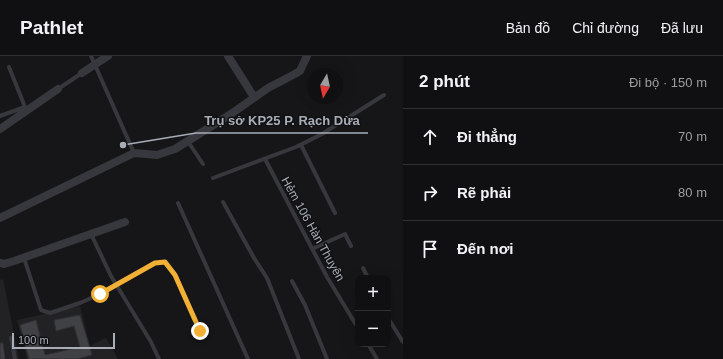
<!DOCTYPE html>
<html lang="vi">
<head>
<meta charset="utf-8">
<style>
	:root { --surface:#101012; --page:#1e1e20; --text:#f1f3f6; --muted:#9c9d9f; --line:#303032 }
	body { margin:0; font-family:Helvetica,sans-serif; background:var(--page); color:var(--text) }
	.controls { position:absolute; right:12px; bottom:12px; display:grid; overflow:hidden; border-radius:8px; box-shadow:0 4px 16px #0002 }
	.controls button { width:36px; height:36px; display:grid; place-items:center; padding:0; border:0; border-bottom:1px solid var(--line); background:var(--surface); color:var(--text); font:20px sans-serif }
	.compass { position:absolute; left:307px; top:12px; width:36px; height:36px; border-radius:50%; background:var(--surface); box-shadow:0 4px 16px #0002; rotate:189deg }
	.scale { position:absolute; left:12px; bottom:10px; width:103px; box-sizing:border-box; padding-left:4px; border:2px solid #a8adb8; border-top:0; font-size:11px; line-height:14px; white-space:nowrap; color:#a8adb8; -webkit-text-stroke:3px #111113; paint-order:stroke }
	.stop { position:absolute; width:12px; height:12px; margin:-9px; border:3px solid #f2b134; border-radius:50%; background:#fff }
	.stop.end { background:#f2b134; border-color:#fff; box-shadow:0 1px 4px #0008 }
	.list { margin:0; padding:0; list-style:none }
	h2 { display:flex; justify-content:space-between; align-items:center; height:52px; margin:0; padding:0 16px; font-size:17px }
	h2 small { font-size:13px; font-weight:400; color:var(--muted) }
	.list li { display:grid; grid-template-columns:26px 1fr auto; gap:12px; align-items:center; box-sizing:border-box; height:56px; padding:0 16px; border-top:1px solid var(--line) }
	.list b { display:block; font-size:15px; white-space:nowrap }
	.list em { font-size:13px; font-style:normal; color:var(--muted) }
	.icon { flex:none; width:22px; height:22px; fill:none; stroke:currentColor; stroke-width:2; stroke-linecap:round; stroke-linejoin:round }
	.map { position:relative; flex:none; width:403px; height:303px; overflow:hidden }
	header { display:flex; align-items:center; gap:24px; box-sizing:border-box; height:56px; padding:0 20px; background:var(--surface); border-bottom:1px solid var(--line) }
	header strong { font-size:19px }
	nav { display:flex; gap:22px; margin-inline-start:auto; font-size:14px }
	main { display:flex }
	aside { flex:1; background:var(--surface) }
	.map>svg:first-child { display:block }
	.built { fill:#222225 }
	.building { fill:#404145; stroke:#303034 }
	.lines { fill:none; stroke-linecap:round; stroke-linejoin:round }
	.service { stroke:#37383d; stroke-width:4 }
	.minor { stroke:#37383d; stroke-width:8 }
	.route { stroke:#f2b134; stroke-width:5 }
	.labels { text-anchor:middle; stroke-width:3; stroke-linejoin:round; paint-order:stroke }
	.street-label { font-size:12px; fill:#a8adb8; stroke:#111113 }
	.leader { fill:none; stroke:#a8adb8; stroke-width:1.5 }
	.callout-dot { fill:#a8adb8; stroke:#111113; stroke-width:1.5 }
	.callout-label { font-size:13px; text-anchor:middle; font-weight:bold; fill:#a8adb8; stroke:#111113; stroke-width:3; stroke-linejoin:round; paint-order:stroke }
</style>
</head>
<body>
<header>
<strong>Pathlet</strong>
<nav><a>Bản đồ</a><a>Chỉ đường</a><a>Đã lưu</a></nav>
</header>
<main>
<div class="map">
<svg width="403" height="303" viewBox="0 0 403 303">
	<rect width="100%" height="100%" fill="#161618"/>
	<!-- built -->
	<path class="built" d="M3 223 19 303H0V224Z
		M80 250 90 290 106 282 118 303H27L17 264Z"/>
	<!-- building -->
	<path class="building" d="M80 259 92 299 77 303H29L20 269 36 264 45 299 80 291 74 270 56 275 54 264Z
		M0 287H3L5 303H0Z"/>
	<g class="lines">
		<!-- service -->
		<path class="service" d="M91 0 134 97
			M58 33 82 17
			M0 60 25 51 9 11
			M187 84 203 108
			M301 89 335 157
			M265 103 327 221 358 272
			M213 122 296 91 322 78 384 39
			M223 146 254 202 267 222 299 303
			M178 147 248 303
			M91 178 111 220 151 286 159 303
			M312 193 345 178 351 190
			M24 202 41 254 50 257 80 247 100 238 155 207 165 206 175 219 200 275
			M363 212 368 222
			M292 225 305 249 327 303
			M388 262 403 286
			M11 282 15 303
			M368 288 377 303"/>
		<!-- minor -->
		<path class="minor" d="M228 0 254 41
			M82 17 108 0
			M0 73 58 33
			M0 162 134 97 157 99 175 93 231 58 268 32 293 19 300 15 307 0
			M0 207 4 208 14 205 125 166"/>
	</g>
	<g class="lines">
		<!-- route -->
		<path class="route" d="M100 238 155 207 165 206 175 219 200 275"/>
	</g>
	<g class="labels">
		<!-- street labels -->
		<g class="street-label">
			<text transform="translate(313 173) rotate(61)" y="4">Hẻm 106 Hàn Thuyên</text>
		</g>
	</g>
	<!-- callouts -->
	<path class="leader" d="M123 89L196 77H368"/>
	<circle class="callout-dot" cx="123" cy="89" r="4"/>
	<g class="callout-label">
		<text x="282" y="69">Trụ sở KP25 P. Rạch Dừa</text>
	</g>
</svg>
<div class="controls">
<button>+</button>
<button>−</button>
</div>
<svg class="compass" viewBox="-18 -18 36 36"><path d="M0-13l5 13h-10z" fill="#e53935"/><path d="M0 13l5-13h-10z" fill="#9c9d9f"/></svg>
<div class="scale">100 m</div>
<div class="stop" style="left:100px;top:238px"></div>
<div class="stop end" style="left:200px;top:275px"></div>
</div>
<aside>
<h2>2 phút<small>Đi bộ · 150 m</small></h2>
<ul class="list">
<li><svg class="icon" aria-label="ahead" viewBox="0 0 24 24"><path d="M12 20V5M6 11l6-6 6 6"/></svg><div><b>Đi thẳng</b></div><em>70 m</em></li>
<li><svg class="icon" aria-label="right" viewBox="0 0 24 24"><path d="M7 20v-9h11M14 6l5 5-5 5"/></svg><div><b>Rẽ phải</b></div><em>80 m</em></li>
<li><svg class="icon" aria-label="arrive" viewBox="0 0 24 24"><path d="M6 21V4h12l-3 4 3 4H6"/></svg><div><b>Đến nơi</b></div></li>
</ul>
</aside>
</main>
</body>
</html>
